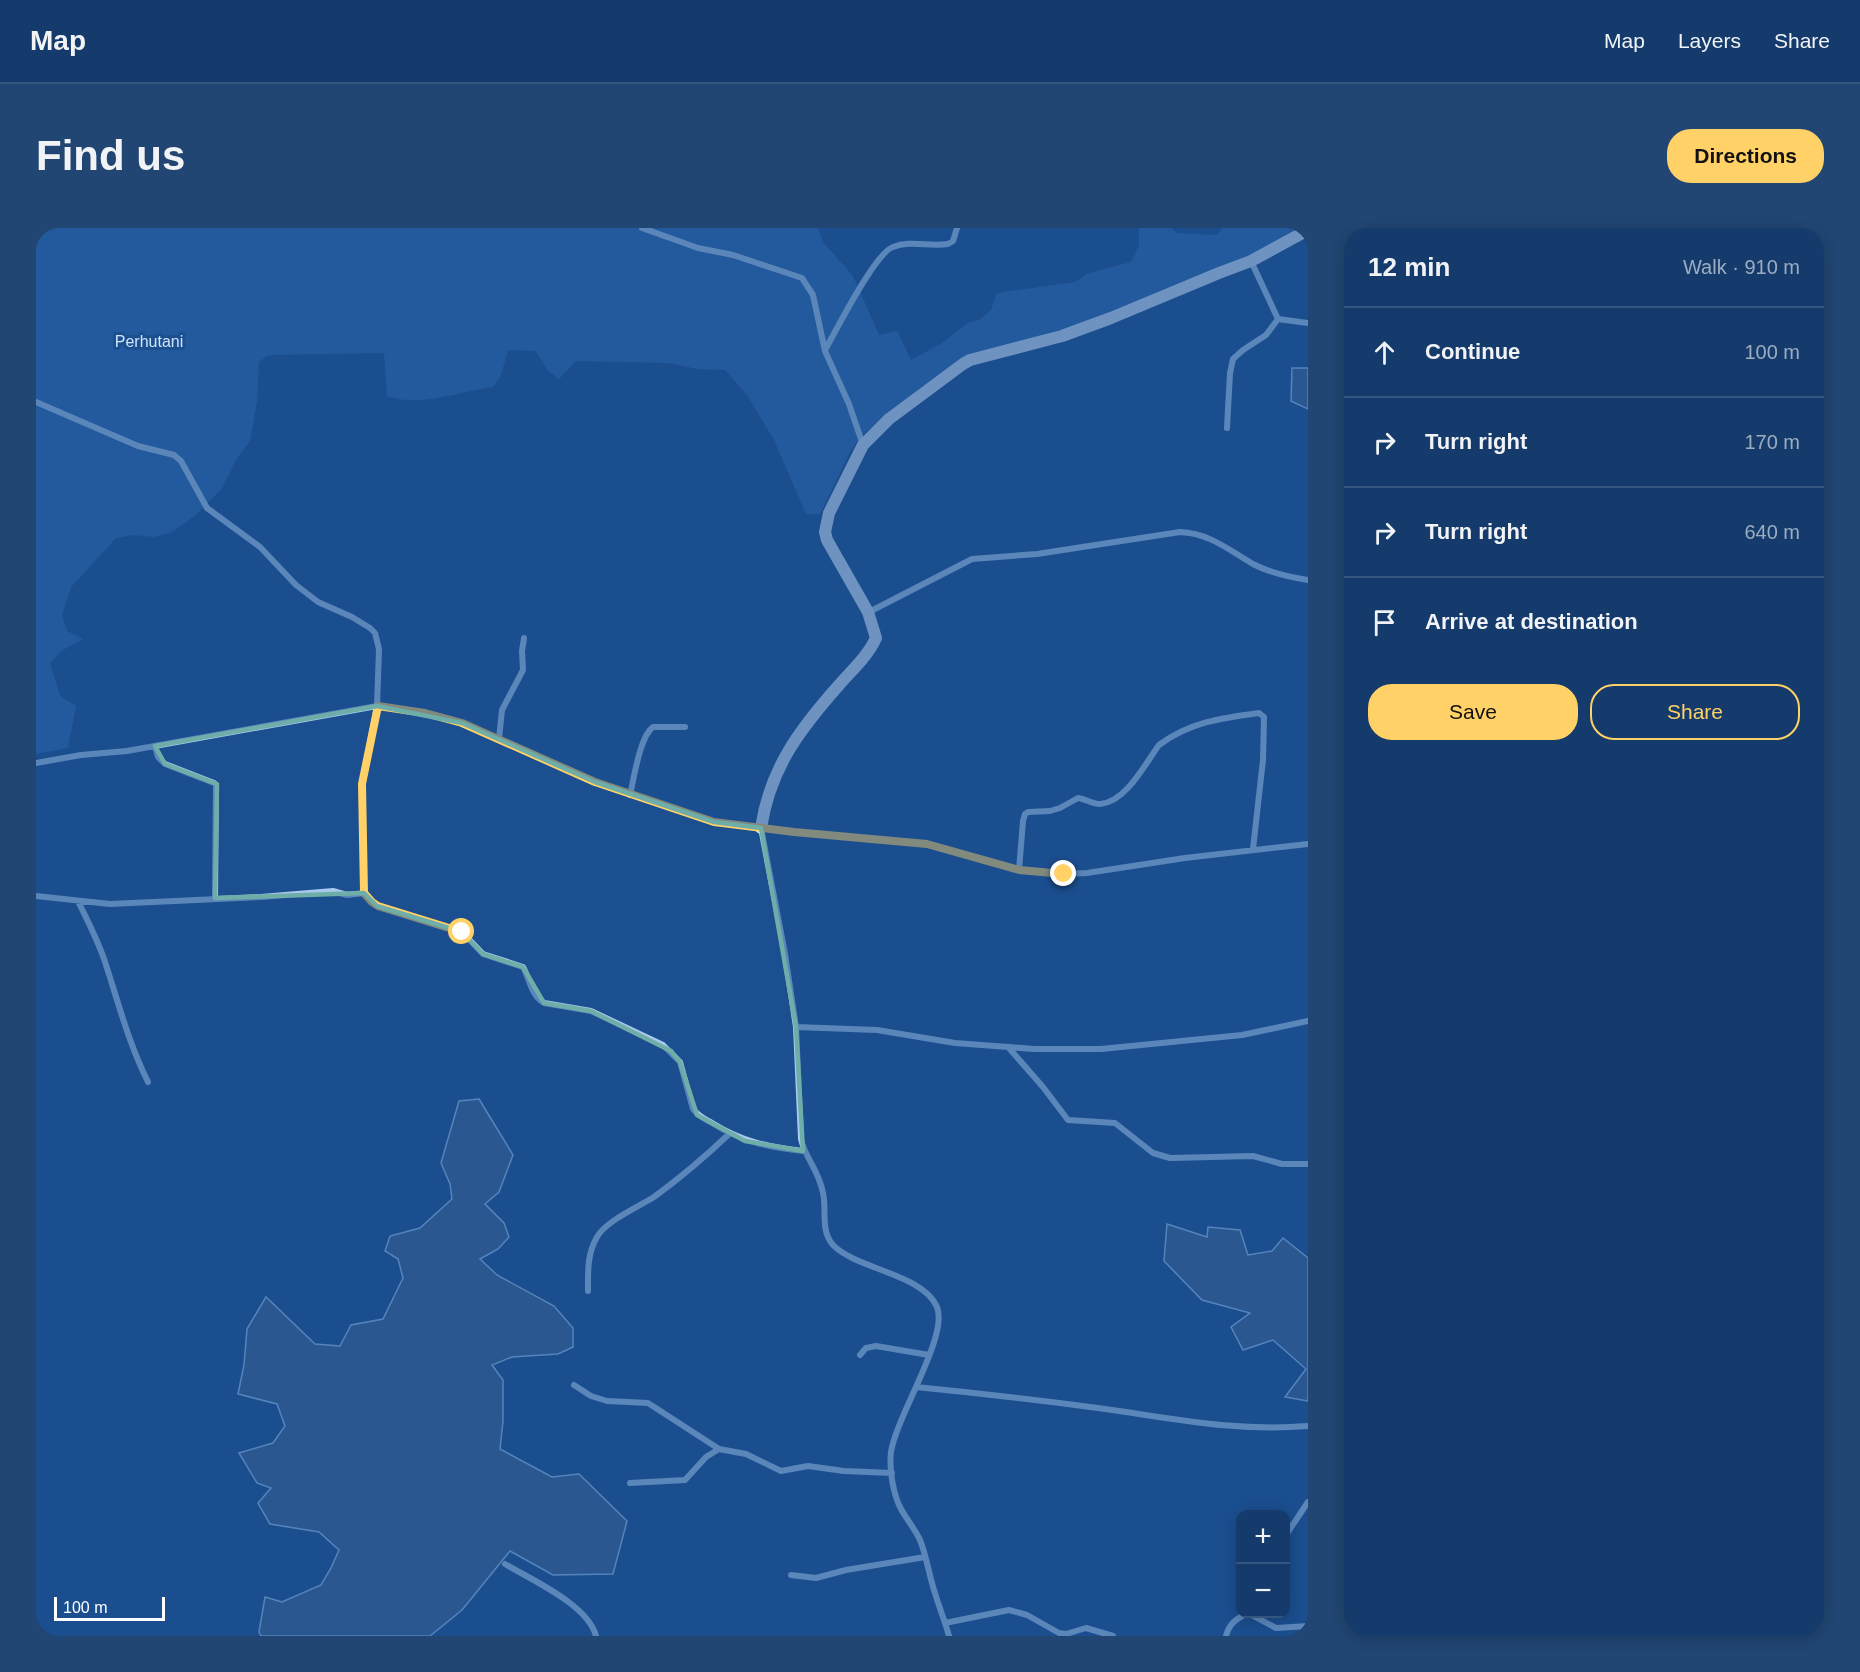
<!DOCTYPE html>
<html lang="en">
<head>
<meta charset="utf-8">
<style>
	:root { --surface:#143b6b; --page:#214673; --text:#f1f3f6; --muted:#9dadc1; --line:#33557e; --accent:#ffd166 }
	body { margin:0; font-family:Arial,sans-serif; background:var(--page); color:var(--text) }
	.controls { position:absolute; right:18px; bottom:18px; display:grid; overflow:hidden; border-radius:12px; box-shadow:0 3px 15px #0003 }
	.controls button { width:54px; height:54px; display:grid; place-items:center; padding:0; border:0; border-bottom:2px solid var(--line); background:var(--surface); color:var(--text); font:30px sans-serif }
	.scale { position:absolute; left:18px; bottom:15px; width:111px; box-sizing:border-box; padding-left:6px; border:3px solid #fff; border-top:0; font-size:16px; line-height:21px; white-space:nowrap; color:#fff; -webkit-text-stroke:4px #1b4f8f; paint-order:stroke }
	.stop { position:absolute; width:18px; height:18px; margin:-14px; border:4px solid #ffd166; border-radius:50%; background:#fff }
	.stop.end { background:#ffd166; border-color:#fff; box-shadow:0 2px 6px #0008 }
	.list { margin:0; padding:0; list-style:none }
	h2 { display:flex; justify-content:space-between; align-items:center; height:78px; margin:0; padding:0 24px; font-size:26px }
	h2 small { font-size:20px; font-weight:400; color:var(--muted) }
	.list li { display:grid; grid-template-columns:39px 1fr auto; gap:18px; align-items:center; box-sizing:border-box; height:90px; padding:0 24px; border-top:2px solid var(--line) }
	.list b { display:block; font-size:22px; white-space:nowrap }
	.list em { font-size:20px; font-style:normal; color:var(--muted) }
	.actions { display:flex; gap:12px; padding:18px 24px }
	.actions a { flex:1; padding:14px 0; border:2px solid var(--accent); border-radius:24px; text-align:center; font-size:21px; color:var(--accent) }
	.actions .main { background:var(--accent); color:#111 }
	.icon { flex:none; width:33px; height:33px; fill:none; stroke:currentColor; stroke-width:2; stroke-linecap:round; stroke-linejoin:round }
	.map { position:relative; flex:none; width:1272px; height:1408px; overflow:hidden; border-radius:24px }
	header { display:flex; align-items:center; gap:36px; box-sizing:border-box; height:84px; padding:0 30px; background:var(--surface); border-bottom:2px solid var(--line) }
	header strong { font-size:28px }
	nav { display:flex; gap:33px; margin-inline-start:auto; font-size:21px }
	.intro { display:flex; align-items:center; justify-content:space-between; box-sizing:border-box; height:144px; padding:0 36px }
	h1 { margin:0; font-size:42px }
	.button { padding:15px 27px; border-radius:24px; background:var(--accent); color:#111; font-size:21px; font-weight:700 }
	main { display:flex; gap:36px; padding:0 36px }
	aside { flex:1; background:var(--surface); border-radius:24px; box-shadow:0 3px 15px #0003 }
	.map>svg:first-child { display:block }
	.green { fill:#2e69ad }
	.water { fill:#3c6290; stroke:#9cc4f0; stroke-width:1.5 }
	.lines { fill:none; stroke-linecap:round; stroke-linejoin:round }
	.street { stroke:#a9c9ee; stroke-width:6 }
	.secondary { stroke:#d6e6fa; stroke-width:12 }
	.route { stroke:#ffd166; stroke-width:8 }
	.marked { fill:none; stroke:#6fada8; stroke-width:4.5; stroke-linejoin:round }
	.labels { text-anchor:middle; stroke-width:6; stroke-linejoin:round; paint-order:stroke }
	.park-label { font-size:16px; fill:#cfe3fa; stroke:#1b4f8f }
</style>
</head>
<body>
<header>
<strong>Map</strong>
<nav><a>Map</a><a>Layers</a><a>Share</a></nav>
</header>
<div class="intro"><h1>Find us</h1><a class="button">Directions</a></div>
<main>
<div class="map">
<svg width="1272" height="1408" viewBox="0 0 1272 1408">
	<rect width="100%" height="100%" fill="#1b4f8f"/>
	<!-- green -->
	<path class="green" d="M0 0H782L787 14 817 48 843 107 861 103 875 132 906 115 933 94 943 92 955 82 961 65 1040 54 1050 46 1095 34 1103 17V0H1135L1141 5 1181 7 1186 0H1267L1219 27 1025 105 934 129 828 205 815 222 784 286H770L738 212 711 167 689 142 662 141 632 135 540 133 523 151 512 143 500 123 472 122 465 147 457 159C423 163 385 180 351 168L348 125 232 127 223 134 221 174 214 213 201 230 186 260 161 286 136 304 119 309 97 307 80 310 35 359 26 387 31 403 47 411 25 423 14 435 24 468 40 478 32 520 0 526Z"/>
	<!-- water -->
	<path class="water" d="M1256 140H1272V181L1255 173Z
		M443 871 477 927 463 964 449 976 468 995 473 1009 462 1021 444 1031 461 1047 518 1078 537 1100V1119L522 1126 476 1129 456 1137 467 1152V1193L464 1221 516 1249 543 1246 591 1293 577 1346 517 1347 474 1323 426 1382 394 1408H225L223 1404 229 1369 246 1374 285 1357 295 1340 303 1322 283 1304 234 1296 222 1275 235 1260 221 1255 203 1225 237 1215 249 1198 241 1176 202 1166 208 1137 211 1101 230 1069 279 1116 304 1118 315 1097 347 1091 367 1050 362 1031 349 1023 354 1008 384 1000 416 971 414 956 405 935 423 873Z
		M1131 996 1171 1009 1172 999 1204 1002 1212 1027 1236 1023 1247 1010 1272 1030V1173L1249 1169 1270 1141 1237 1112 1207 1122 1195 1099 1214 1085 1166 1072 1128 1033Z"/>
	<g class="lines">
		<!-- street -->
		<path class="street" d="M606 0 662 20 697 27 766 50 777 67 789 123 813 176 827 217
			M1215 33 1242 91 1272 95
			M789 122C800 103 839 25 857 19 874 12 894 19 912 16L917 13 921 0
			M0 174 102 218 138 227 145 233 171 280 224 319 260 357 282 374 316 389 334 400 339 405 343 421 341 478 326 556 328 665 336 674 341 678 426 704 447 726 487 739C494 752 495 767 508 775L555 783 627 817 644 834 657 881C662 888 669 891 676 895 707 914 732 919 767 923
			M1191 200 1194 145 1197 131 1207 122 1230 107 1242 91
			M833 384 936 331 1001 326 1144 304C1173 305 1193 322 1217 336 1234 345 1253 349 1272 352
			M463 511 466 482 487 442 486 423 488 410
			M119 518 122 529 129 536 178 555 180 557 179 670
			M0 535 45 527 91 523 341 478 389 485 426 495 559 554 678 594 758 604 891 616 983 642 1028 646 1051 645 1149 630 1272 616
			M594 567C598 550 604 508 617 499H649
			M725 600 749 726 760 799 765 911C769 930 783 942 787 965 791 982 784 1002 797 1017 820 1041 887 1046 901 1079 913 1108 860 1189 855 1224 853 1241 857 1266 865 1281 871 1292 879 1301 884 1312 891 1329 893 1348 899 1365 903 1379 909 1393 913 1408
			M983 642 987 593 989 586 992 584 1014 583 1024 580 1042 570C1050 571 1056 576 1064 576 1090 574 1109 536 1123 517 1154 494 1186 490 1223 485L1228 489 1227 532 1217 621
			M0 668 74 676 225 669 297 663 311 667 328 665
			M42 673C52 694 63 714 70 737 83 777 93 816 112 854
			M760 799 841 802 919 815 998 821H1065L1206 807 1272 793
			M972 819 1007 859 1032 892 1079 895 1117 925 1134 930 1217 928 1246 936H1272
			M552 1063C552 1044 551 1026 561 1009 570 993 602 979 618 969 644 950 670 928 693 906
			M824 1127 830 1120 840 1118 893 1127
			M538 1157 555 1168 571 1173 612 1175 683 1221 710 1226 745 1243 772 1238 808 1243 856 1245
			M880 1159C941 1165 1002 1172 1062 1180 1136 1190 1197 1204 1272 1198
			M594 1255 649 1252 670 1229 683 1221
			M1250 1307 1272 1274
			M469 1336C496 1352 552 1377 560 1408
			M755 1347 780 1350 810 1342 889 1329
			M1214 1386 1240 1400 1272 1398
			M909 1395 973 1382 991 1387 1023 1405 1030 1406 1050 1400 1077 1408
			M1190 1408C1193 1396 1200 1391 1210 1386"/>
		<!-- secondary -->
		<path class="secondary" d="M725 600C734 540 764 501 803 457 815 443 832 428 840 410L832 384 791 312 789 304 793 285 827 217 853 191 927 136 934 132 1026 108 1075 90 1183 45 1215 33 1272 2"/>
	</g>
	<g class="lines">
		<!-- route -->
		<path class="route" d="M426 704 342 678 336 674 328 665 326 556 342 478 389 485 426 495 559 554 678 594 758 604 891 616 983 642 1028 646"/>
	</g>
	<!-- marked area -->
	<path d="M0 0H1272V1408H0ZM341 478 426 495 559 554 678 594 725 600 760 799 767 923 709 913 661 887 644 834 635 823 555 783 508 775 487 739 447 726 426 704 341 678 328 665 179 670 181 556 129 536 119 518Z" fill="#1b4f8f" fill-opacity=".55" fill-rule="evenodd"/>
	<path class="marked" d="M341 478 426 495 559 554 678 594 725 600 760 799 767 923 709 913 661 887 644 834 635 823 555 783 508 775 487 739 447 726 426 704 341 678 328 665 179 670 181 556 129 536 119 518Z"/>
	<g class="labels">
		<!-- park labels -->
		<g class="park-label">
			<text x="113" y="119">Perhutani</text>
		</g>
	</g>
</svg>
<div class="controls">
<button>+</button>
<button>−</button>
</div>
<div class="scale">100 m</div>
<div class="stop" style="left:426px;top:704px"></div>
<div class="stop end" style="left:1028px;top:646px"></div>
</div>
<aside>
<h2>12 min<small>Walk · 910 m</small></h2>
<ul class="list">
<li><svg class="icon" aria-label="ahead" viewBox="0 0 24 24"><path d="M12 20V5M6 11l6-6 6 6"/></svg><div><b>Continue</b></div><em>100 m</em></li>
<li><svg class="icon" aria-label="right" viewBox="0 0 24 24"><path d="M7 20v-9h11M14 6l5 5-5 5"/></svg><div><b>Turn right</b></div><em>170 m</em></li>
<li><svg class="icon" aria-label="right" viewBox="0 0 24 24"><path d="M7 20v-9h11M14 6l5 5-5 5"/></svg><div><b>Turn right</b></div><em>640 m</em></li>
<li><svg class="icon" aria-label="arrive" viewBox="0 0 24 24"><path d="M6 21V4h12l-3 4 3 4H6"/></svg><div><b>Arrive at destination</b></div></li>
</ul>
<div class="actions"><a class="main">Save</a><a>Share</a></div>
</aside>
</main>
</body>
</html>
